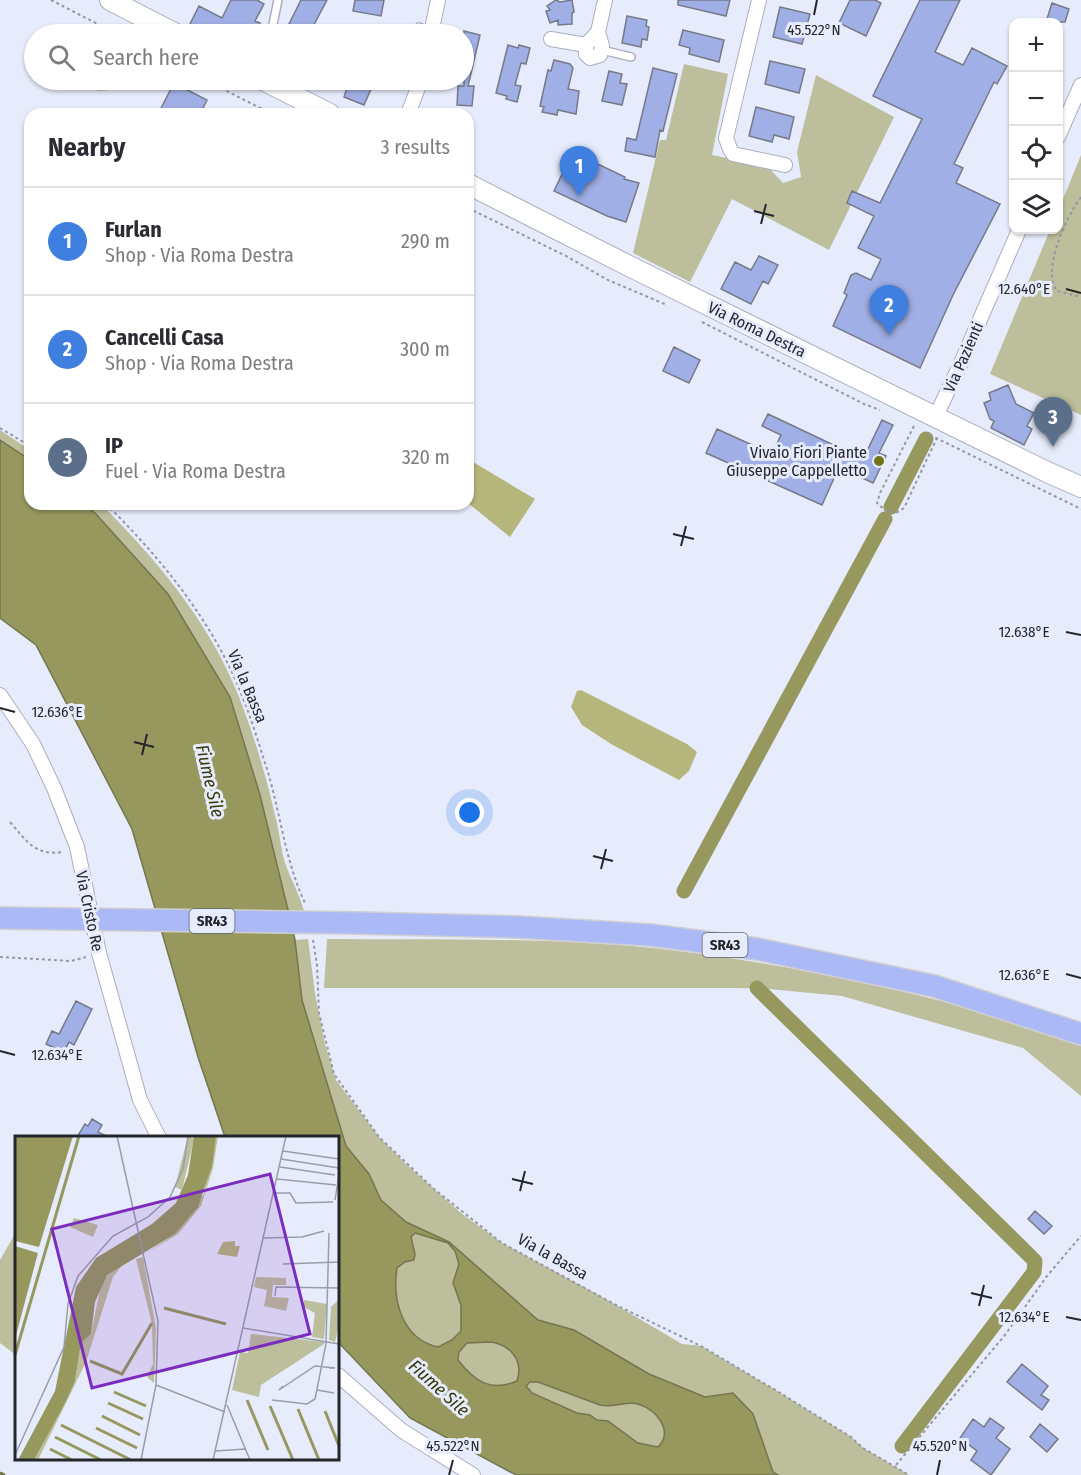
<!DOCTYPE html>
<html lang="en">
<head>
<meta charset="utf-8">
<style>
	:root { --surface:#fff; --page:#f2f2f3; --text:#2b2b33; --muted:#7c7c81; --line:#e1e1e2; --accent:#1a73e8 }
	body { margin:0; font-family:"Fira Sans Condensed",sans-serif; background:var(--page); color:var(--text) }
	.controls { position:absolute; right:18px; top:18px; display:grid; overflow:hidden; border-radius:12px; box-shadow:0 2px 4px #0004 }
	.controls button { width:54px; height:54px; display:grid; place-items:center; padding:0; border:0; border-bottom:2px solid var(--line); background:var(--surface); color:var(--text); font:30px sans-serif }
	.you { position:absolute; left:470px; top:813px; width:21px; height:21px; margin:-15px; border:4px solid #fff; border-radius:50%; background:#1a73e8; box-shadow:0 0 0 9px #1a73e833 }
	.badge { display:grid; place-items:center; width:39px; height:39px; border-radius:50%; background:var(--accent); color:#fff; font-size:20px; font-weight:700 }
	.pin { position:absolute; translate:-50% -50px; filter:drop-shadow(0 2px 3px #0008) }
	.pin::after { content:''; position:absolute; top:32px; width:21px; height:18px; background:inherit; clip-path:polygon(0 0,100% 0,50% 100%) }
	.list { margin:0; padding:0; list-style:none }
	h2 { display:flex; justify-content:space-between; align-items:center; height:78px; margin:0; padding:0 24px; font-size:26px }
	h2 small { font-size:20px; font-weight:400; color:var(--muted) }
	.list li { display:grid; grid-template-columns:39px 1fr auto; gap:18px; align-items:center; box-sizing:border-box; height:108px; padding:0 24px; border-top:2px solid var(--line) }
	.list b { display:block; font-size:22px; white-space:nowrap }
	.list p { margin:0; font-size:20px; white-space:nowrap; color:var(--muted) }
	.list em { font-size:20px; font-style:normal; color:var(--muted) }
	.icon { flex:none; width:33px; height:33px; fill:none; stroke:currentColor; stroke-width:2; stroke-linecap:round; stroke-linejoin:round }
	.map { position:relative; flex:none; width:1081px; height:1475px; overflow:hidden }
	.search { position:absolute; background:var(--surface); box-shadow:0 2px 4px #0004; left:24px; top:24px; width:450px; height:66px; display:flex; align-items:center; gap:15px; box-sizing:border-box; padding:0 21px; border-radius:33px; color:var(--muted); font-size:22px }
	.panel { position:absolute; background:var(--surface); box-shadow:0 2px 4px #0004; left:24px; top:108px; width:450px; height:402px; border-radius:18px }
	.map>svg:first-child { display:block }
	.green { fill:#bdbe9b }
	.forest { fill:#b5b67b }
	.water { fill:#96985e; stroke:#74764f; stroke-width:1.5; fill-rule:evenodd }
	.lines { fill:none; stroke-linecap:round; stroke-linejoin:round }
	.stream { stroke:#74764f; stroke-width:4.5 }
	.canal { stroke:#96985e; stroke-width:15 }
	.building { fill:#a0afe5; stroke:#767a88; stroke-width:1.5 }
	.lane-casing { stroke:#aaaebd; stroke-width:10 }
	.street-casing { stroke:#aaaebd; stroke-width:16 }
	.secondary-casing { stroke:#aaaebd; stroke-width:22 }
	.primary-casing { stroke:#cfcfd1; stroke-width:24 }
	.path { stroke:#9498a4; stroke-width:2; stroke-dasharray:3 3; stroke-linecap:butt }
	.lane { stroke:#fff; stroke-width:7 }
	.street { stroke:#fff; stroke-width:14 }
	.secondary { stroke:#fff; stroke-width:20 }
	.primary { stroke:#acb9f7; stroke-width:21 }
	.primary-bridge-casing { stroke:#cfcfd1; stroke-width:24; stroke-linecap:butt }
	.primary-bridge { stroke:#acb9f7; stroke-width:21 }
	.ticks { fill:none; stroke:#24262c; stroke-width:2 }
	.poi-dot { fill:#727217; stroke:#e7ecfc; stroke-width:2 }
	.labels { text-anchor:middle; stroke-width:6; stroke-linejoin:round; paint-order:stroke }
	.shield { fill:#e7ecfc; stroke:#5e616a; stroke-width:1.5 }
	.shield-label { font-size:15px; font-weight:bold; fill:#24262c }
	.street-label { font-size:16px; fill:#24262c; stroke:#e7ecfc }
	.poi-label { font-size:16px; fill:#24262c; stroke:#e7ecfc; text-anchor:end }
	.water-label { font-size:18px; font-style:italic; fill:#363706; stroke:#e7ecfc }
	.inset-river { fill:none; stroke:#96985e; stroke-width:3 }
	.inset-road { fill:none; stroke:#999da9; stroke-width:1.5 }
	.view { fill:#7b2cbf; fill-opacity:0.15; stroke:#7b2cbf; stroke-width:3 }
	.inset-edge { fill:none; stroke:#24262c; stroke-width:3 }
	.ticks-label { font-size:15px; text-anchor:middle; fill:#24262c; stroke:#e7ecfc; stroke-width:6; stroke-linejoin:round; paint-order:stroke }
</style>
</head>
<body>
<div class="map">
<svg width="1081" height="1475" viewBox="0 0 1081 1475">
	<rect width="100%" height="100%" fill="#e7ecfc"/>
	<!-- green -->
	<path class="green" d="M684 64 728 74 712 155 767 166 783 183 801 177 797 152 816 75 894 117 829 250 732 199 690 282 633 253 660 140H666Z
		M74 80H119L110 90 99 91 92 89Z
		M1081 155V415L990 374 1050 230H1058L1059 209Z
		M0 430 30 450V460L0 440Z
		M84 504H101C160 563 216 630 244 710 256 743 266 776 274 811 278 825 280 841 283 856 288 875 299 892 304 911L288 910 260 795 230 697 168 594 96 514Z
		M308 939 315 993 325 1044 336 1080 379 1137 407 1165 461 1213 502 1243 604 1298 682 1344 701 1346 777 1391 851 1437 863 1448 909 1475H778L773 1473 753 1414 733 1393 705 1398 649 1374 574 1330 538 1320 449 1242 406 1222 381 1200 369 1174 346 1146 302 1000 295 940Z
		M327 939C438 940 551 937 662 949 766 961 869 982 969 1008 1007 1018 1044 1033 1081 1045V1096L1023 1048 842 996 769 989 736 988H324Z
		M16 1232V1355L0 1343V1260Z
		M415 1233 448 1242 455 1251 459 1264 454 1283 461 1306V1331L452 1340 438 1347C402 1338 392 1300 397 1268L415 1254 411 1236Z
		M491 1342C510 1345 524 1360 517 1381 490 1392 475 1382 458 1359L459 1352 467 1343Z
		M530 1382H538L600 1405C613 1408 626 1401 638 1404 657 1409 674 1431 658 1447L638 1443 608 1421 597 1420 590 1415 577 1413 532 1393 526 1386Z"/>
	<!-- forest -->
	<path class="forest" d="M468 459 535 499 510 537 468 503Z
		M581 690 687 744 697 752 689 771 679 780 611 744 582 725 571 707 577 691Z"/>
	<!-- water -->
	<path class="water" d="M0 440 30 460V504H84L96 514 168 594 230 697 260 795 288 910 295 940 302 1000 346 1146 369 1174 381 1200 406 1222 449 1242 538 1320 574 1330 649 1374 705 1397 733 1393 753 1414 773 1472 778 1475H516L410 1418 338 1342V1138L225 1137 198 1057 132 829 36 645 0 618ZM415 1233 448 1243 455 1251 459 1264 453 1283 461 1305V1331L452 1340 438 1347C402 1339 392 1300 397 1268L405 1262 414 1260 415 1254 411 1237ZM491 1342C510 1345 524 1360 517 1381 491 1392 475 1382 458 1360L459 1352 467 1343ZM530 1382H538L600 1405C613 1408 626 1401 638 1404 657 1410 674 1431 658 1447L638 1443 608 1421 597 1420 590 1415 577 1413 532 1393 526 1386Z"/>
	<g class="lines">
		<!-- stream -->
		<path class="stream" d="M0 1474 3 1475"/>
		<!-- canal -->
		<path class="canal" d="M891 507 926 439
			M684 891 885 519
			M757 988 1035 1261 1034 1272 902 1446"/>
	</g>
	<!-- building -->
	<path class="building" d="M231 0H257L264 4 255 21 260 23 254 34H205L189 26 199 6 222 18Z
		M301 0H327L309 34H284Z
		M355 0H384L381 16 353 11Z
		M556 0 560 2 572 0 574 12 572 13V24L558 25V20L550 23 546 11 550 10 547 6Z
		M678 0H730L726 16 678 5Z
		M850 0H875L881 3 866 36 839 23Z
		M920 0H960L935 52 963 65 972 48 1007 66 997 84 994 82 954 164 963 168 956 183 1000 204 953 295 920 368 833 326 847 295 844 293 851 275 856 273 871 280 881 259 858 248 874 216 847 203 852 191 880 203 922 119 873 96Z
		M1052 3 1069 9 1065 22H1046Z
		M780 7 810 14 802 44 773 37Z
		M627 16 647 20 646 26 649 27 647 40 642 39 641 47 622 43Z
		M683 30 724 40 719 62 689 54 690 48 679 45Z
		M464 31 480 35 468 86H474L472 106 457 105 458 86H464Z
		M508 45 518 48 519 45 530 48 526 64 521 63 515 85 521 86 517 102 506 99 507 96 496 93Z
		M554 60 570 64 573 68 568 89 579 91 576 114 558 110 557 115 542 112 544 107 540 106 548 70 551 71Z
		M770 61 805 69 799 93 765 84Z
		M653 68 677 74 663 131 660 130 655 157 625 151 627 138 636 140Z
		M609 71 622 74 620 83 627 84 622 105 602 101Z
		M327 80H375L364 105 344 97 347 88Z
		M174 83 207 100 200 114H158Z
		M756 107 794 117 789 139 774 135 772 142 749 136Z
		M579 155 625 177 624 179 639 183 626 222 607 216 554 191 567 164 573 167Z
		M759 256 778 265 768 284 763 281 751 304 721 289 735 262 751 270Z
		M674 347 700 360 689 383 663 371Z
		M1008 385 1016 404 1034 413 1027 426 1032 429 1024 445 991 428 994 421 990 419 984 403 991 400 989 393Z
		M768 414 863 459 882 420 893 425 879 453 886 456 873 483 839 467 822 505 706 453 717 429 772 454 781 435 762 426Z
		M76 1001 92 1009 74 1045 69 1042 64 1052 46 1044 52 1031 59 1034Z
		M92 1119 102 1125 98 1132 108 1137H77L85 1124 88 1126Z
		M1035 1211 1052 1226 1044 1234 1028 1219Z
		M1022 1364 1048 1386 1041 1395 1049 1400 1042 1410 1007 1382Z
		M990 1418 1004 1428 996 1438 1010 1449 991 1475 971 1460 977 1451 960 1438 973 1419 984 1427Z
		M1040 1424 1058 1439 1047 1452 1030 1437Z"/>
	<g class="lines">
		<defs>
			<path id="lane" d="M419 27 432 34
				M271 34 278 0
				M602 50 631 57"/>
			<path id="street" d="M759 0 726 138 730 149 733 154 785 165
				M598 32 602 46 600 55 590 58 586 54V45L598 32 605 0
				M431 34 438 0
				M551 39 586 45
				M408 114 421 80
				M1058 137 1081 85
				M935 418 962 361 1019 230
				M0 695 33 744 54 788 77 847 99 953 125 1046 140 1100 159 1138
				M338 1375 401 1430 473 1475"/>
			<path id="secondary" d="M110 0 176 34
				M263 80 330 114
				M468 184 631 267 1047 472 1081 487"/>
			<path id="primary" d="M0 918 67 919
				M358 923 518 927 650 935 757 949 934 986 1081 1034"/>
		</defs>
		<!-- lane casing -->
		<use href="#lane" class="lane-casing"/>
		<!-- street casing -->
		<use href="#street" class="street-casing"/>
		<!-- secondary casing -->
		<use href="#secondary" class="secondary-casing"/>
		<!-- primary casing -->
		<use href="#primary" class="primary-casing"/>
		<!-- path -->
		<path class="path" d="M51 0 117 34
			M205 80 272 114
			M1081 197C1067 216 1041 270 1057 291L1081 297
			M468 208 568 257 608 280 667 305
			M702 322 864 404 880 410
			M914 426 880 493 877 503 885 510 896 513 904 508 937 438
			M0 428 30 446
			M930 435 1081 509
			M106 504C161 558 214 623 242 696 252 720 259 745 267 769 281 815 285 862 306 905
			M10 822C27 841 34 856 63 852
			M313 940 317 965 319 1013 334 1074 379 1137 434 1189 502 1243 616 1305 701 1346 777 1391 851 1437 863 1448 909 1475
			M0 957 71 961 86 957
			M896 1465 1005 1335 1047 1276 1081 1236"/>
		<!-- lane -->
		<use href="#lane" class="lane"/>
		<!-- street -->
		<use href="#street" class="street"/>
		<!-- secondary -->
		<use href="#secondary" class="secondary"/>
		<!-- primary -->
		<use href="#primary" class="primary"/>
		<defs>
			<path id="primary-bridge" d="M67 919 358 923"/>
		</defs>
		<!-- primary-bridge casing -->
		<use href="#primary-bridge" class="primary-bridge-casing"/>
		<!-- primary-bridge -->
		<use href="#primary-bridge" class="primary-bridge"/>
	</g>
	<!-- ticks -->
	<path class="ticks" d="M814 15 817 0M754 211 774 216M761 224 766 204M1066 289 1081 293M673 534 694 539M681 546 686 526M1066 632 1081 635M0 708 15 712M134 742 154 747M142 755 147 734M593 856 613 861M601 869 606 849M1066 974 1081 978M0 1051 15 1055M512 1179 533 1184M520 1191 525 1171M971 1293 992 1298M979 1306 984 1285M1066 1317 1081 1320M449 1475 453 1460M937 1475 940 1460"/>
	<!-- markers -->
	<circle class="poi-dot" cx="879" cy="461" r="6"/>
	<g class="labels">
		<!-- shield labels -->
		<g class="shield">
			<rect x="189.5" y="909" width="45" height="24" rx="4.5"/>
			<rect x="702.5" y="933" width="45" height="24" rx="4.5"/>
		</g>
		<g class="shield-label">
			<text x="212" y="926">SR43</text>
			<text x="725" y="950">SR43</text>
		</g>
		<!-- street labels -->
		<g class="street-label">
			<text transform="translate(757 329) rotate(26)" y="6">Via Roma Destra</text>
			<text transform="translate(963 357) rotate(-66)" y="6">Via Pazienti</text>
			<text transform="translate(248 686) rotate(67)" y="6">Via la Bassa</text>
			<text transform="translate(90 911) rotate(78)" y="6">Via Cristo Re</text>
			<text transform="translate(553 1256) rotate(29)" y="6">Via la Bassa</text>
		</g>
		<!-- poi labels -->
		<g class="poi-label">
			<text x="867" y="458">Vivaio Fiori Piante<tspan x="867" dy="18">Giuseppe Cappelletto</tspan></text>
		</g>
		<!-- water labels -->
		<g class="water-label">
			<text transform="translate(210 781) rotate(77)" y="6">Fiume Sile</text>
			<text transform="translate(439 1388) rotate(42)" y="6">Fiume Sile</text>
		</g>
	</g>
	<!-- overview -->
	<g transform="translate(15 1136)">
		<rect width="324" height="324" fill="#e7ecfc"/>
		<path d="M173 0 179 3 167 54 160 51ZM201 0H203L198 32 186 70 163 98 132 117 160 98 189 58ZM59 82 83 89 78 101 55 91ZM127 117 108 128 98 141 71 226 23 324H19L60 245 66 207 76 198 85 153 75 155 72 150 89 143 98 132ZM128 121 141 192 139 247 132 241 138 228 137 188 121 123ZM241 141 271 142V149H258L257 161 274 162 271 175 249 170 252 154 239 151ZM324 163V189L320 206 314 204 316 171ZM289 164 312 168 309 203 297 201 300 177 289 171ZM236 198 309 206V208L246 249 244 261 217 254 225 216 233 217Z" fill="#bdbe9b"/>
		<path d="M220 105V110H225L222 121 202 118 208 106Z" fill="#b5b67b"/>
		<path d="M0 0H58L24 111 0 105ZM179 0H201L197 30 183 71 160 98 92 139 80 166 76 198 66 207 60 245 51 265 19 324H3L40 255 61 151 81 122 137 88 161 67 173 39ZM0 110 23 117 0 203Z" fill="#96985e"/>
		<path class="inset-river" d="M149 172 211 188M0 219 64 0M75 225 107 238 137 187M99 256 131 270M232 264 253 314M93 267 128 283M255 270 278 324M283 273 304 324M310 275 324 310M87 280 125 299M46 289 116 324M81 292 122 312M40 301 86 324M35 313 57 324"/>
		<path class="inset-road" d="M102 0 143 185 141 249 126 324M268 15 324 23M266 23 324 32M265 31 320 39M262 43 321 49M258 57H275L281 67 318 66M320 64 324 39M248 102 287 101 309 95M272 128H268L324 126M260 160 261 151 324 152M228 192 324 208M141 249 210 276M268 250 264 254 300 230 320 232H314M302 254 319 257 313 256M257 264 292 268 300 263 311 208 314 97M212 269 235 324M200 315 231 313M0 319 49 211 53 168 63 140 98 100 133 81 155 61 168 33 173 0M198 324 271 0"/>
		<path class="view" d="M255 38 295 198 77 252 37 93Z"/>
		<rect width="324" height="324" class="inset-edge"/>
	</g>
	<g class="ticks-label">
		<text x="814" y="35">45.522°N</text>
		<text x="1024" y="294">12.640°E</text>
		<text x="1024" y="637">12.638°E</text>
		<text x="57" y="717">12.636°E</text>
		<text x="1024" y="980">12.636°E</text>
		<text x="57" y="1060">12.634°E</text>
		<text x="1024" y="1322">12.634°E</text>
		<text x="453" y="1451">45.522°N</text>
		<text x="940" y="1451">45.520°N</text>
	</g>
</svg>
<div class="controls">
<button>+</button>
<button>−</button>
<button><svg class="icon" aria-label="locate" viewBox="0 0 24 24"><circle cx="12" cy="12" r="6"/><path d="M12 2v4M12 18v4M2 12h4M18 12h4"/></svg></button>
<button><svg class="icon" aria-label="layers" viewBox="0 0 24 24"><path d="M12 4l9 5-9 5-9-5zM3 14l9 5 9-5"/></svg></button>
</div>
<div class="you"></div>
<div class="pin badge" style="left:579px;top:196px;background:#3f7fe0">1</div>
<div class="pin badge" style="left:889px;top:335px;background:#3f7fe0">2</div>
<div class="pin badge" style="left:1053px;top:447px;background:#5c6f8a">3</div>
<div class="search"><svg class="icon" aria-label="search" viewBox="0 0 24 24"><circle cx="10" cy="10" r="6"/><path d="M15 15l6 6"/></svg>Search here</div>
<section class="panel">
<h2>Nearby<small>3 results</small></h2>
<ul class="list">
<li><span class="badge" style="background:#3f7fe0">1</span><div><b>Furlan</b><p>Shop · Via Roma Destra</p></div><em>290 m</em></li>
<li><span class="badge" style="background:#3f7fe0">2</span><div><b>Cancelli Casa</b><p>Shop · Via Roma Destra</p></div><em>300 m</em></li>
<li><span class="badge" style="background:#5c6f8a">3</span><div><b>IP</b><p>Fuel · Via Roma Destra</p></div><em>320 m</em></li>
</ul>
</section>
</div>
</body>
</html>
